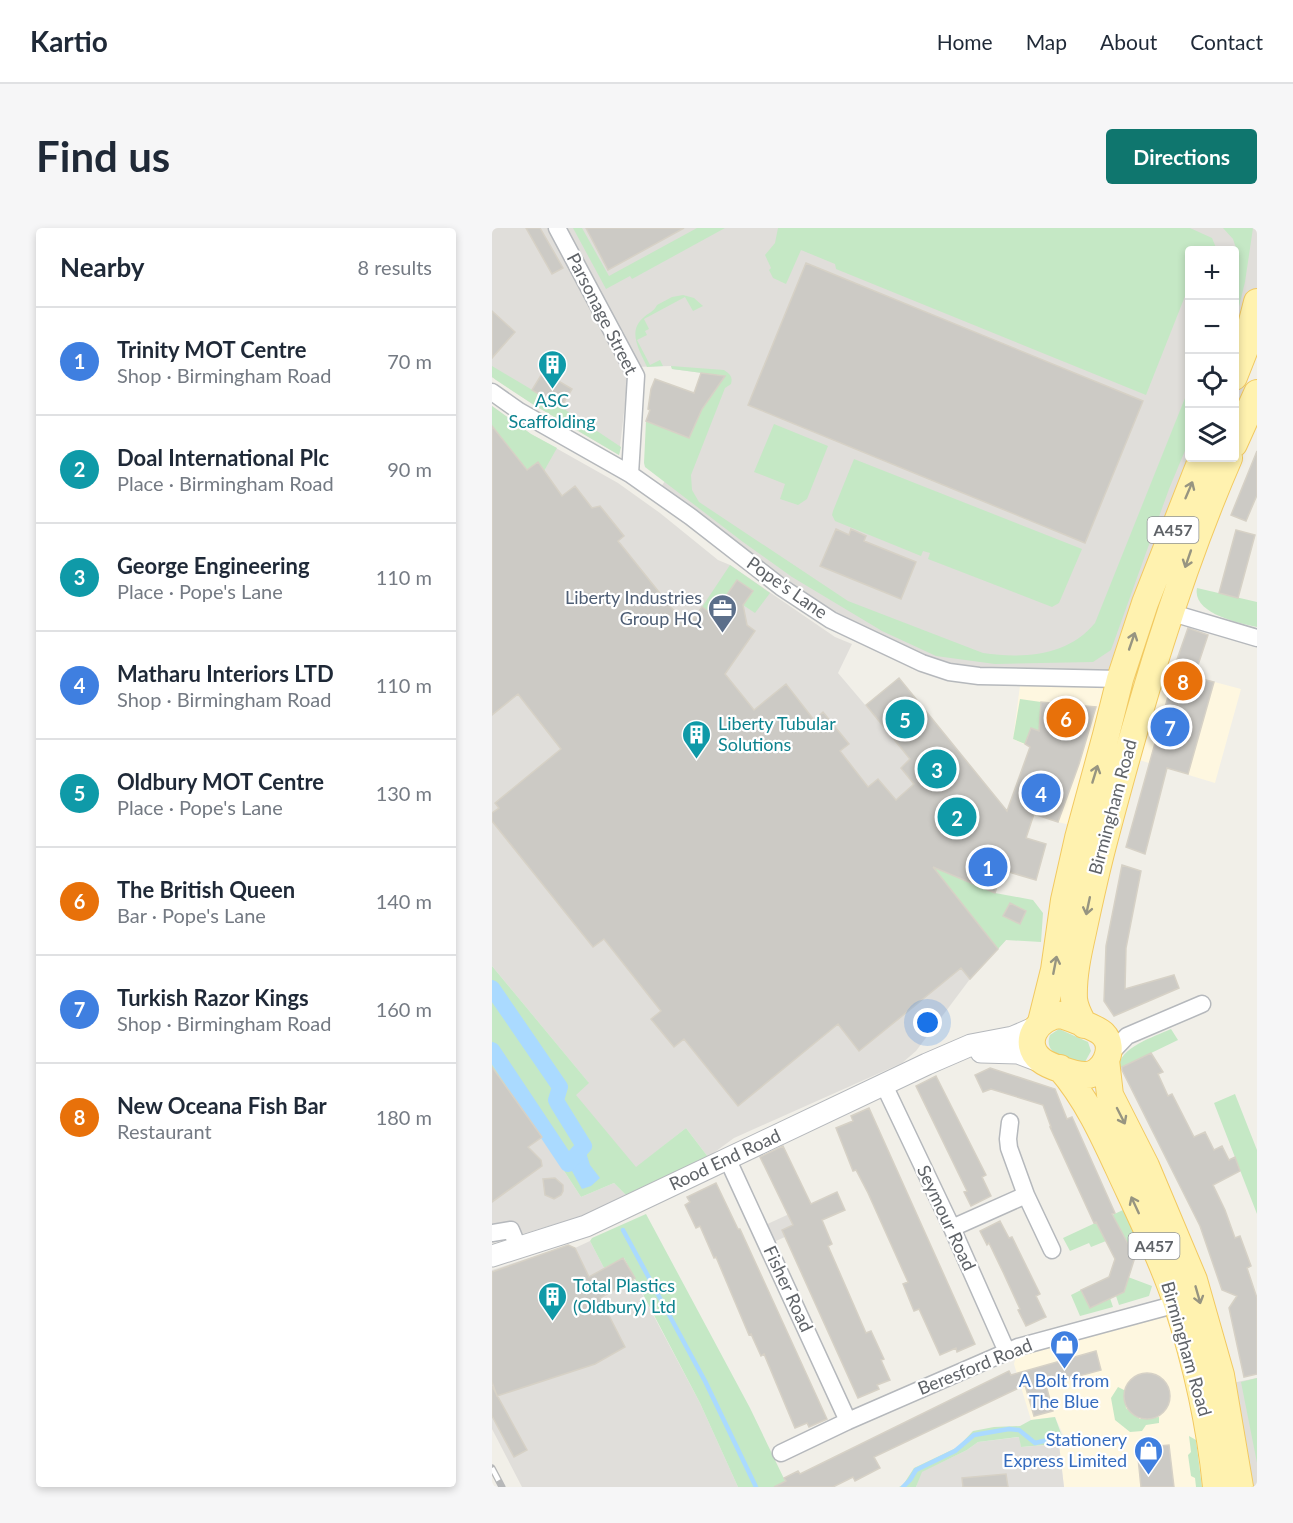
<!DOCTYPE html>
<html lang="en">
<head>
<meta charset="utf-8">
<style>
	:root { --surface:#fff; --page:#f6f6f7; --text:#1f2937; --muted:#747a83; --line:#e0e1e3; --accent:#0f766e }
	body { margin:0; font-family:Lato,sans-serif; background:var(--page); color:var(--text) }
	.controls { position:absolute; right:18px; top:18px; display:grid; overflow:hidden; border-radius:6px; box-shadow:0 3px 9px #0003 }
	.controls button { width:54px; height:54px; display:grid; place-items:center; padding:0; border:0; border-bottom:2px solid var(--line); background:var(--surface); color:var(--text); font:30px sans-serif }
	.you { position:absolute; left:436px; top:795px; width:21px; height:21px; margin:-15px; border:4px solid #fff; border-radius:50%; background:#1a73e8; box-shadow:0 0 0 9px #1a73e833 }
	.badge { display:grid; place-items:center; width:39px; height:39px; border-radius:50%; background:var(--accent); color:#fff; font-size:20px; font-weight:700 }
	.pin { position:absolute; translate:-50% -50%; border:3px solid #fff; box-shadow:0 2px 6px #0006 }
	.list { margin:0; padding:0; list-style:none }
	h2 { display:flex; justify-content:space-between; align-items:center; height:78px; margin:0; padding:0 24px; font-size:26px }
	h2 small { font-size:20px; font-weight:400; color:var(--muted) }
	.list li { display:grid; grid-template-columns:39px 1fr auto; gap:18px; align-items:center; box-sizing:border-box; height:108px; padding:0 24px; border-top:2px solid var(--line) }
	.list b { display:block; font-size:22px; white-space:nowrap }
	.list p { margin:0; font-size:20px; white-space:nowrap; color:var(--muted) }
	.list em { font-size:20px; font-style:normal; color:var(--muted) }
	.icon { flex:none; width:33px; height:33px; fill:none; stroke:currentColor; stroke-width:2; stroke-linecap:round; stroke-linejoin:round }
	.map { position:relative; flex:none; width:765px; height:1259px; overflow:hidden; border-radius:6px }
	header { display:flex; align-items:center; gap:36px; box-sizing:border-box; height:84px; padding:0 30px; background:var(--surface); border-bottom:2px solid var(--line) }
	header strong { font-size:28px }
	nav { display:flex; gap:33px; margin-inline-start:auto; font-size:21px }
	.intro { display:flex; align-items:center; justify-content:space-between; box-sizing:border-box; height:144px; padding:0 36px }
	h1 { margin:0; font-size:42px }
	.button { padding:15px 27px; border-radius:6px; background:var(--accent); color:#fff; font-size:21px; font-weight:700 }
	main { display:flex; gap:36px; padding:0 36px }
	aside { flex:1; background:var(--surface); border-radius:6px; box-shadow:0 3px 9px #0003 }
	.map>svg:first-child { display:block }
	.commercial { fill:#fef7e0 }
	.industrial { fill:#e0deda }
	.green { fill:#c5e8c5 }
	.water { fill:#aadaff }
	.lines { fill:none; stroke-linecap:round; stroke-linejoin:round }
	.stream { stroke:#aadaff; stroke-width:4.5 }
	.canal { stroke:#aadaff; stroke-width:16 }
	.building { fill:#cccac5; stroke:#d6d1c6; stroke-width:1.5 }
	.minor-casing { stroke:#b5b8bc; stroke-width:19 }
	.tertiary-casing { stroke:#b5b8bc; stroke-width:23 }
	.primary-casing { stroke:#f2c960; stroke-width:28 }
	.minor { stroke:#fff; stroke-width:16 }
	.tertiary { stroke:#fff; stroke-width:21 }
	.primary { stroke:#fff2af; stroke-width:26 }
	.rail-casing { stroke:#b6b7b8; stroke-width:7 }
	.rail { stroke:#fff; stroke-width:4.5; stroke-dasharray:14; stroke-linecap:butt }
	.oneway { stroke:#979581 }
	.labels { text-anchor:middle; stroke-width:4.5; stroke-linejoin:round; paint-order:stroke }
	.shield { fill:#fff; stroke:#8f9295; stroke-width:1.5 }
	.shield-label { font-size:16px; font-weight:bold; fill:#5f6368 }
	.street-label { font-size:18px; fill:#5f6368; stroke:#fff }
	.culture-label { font-size:18px; fill:#0d838f; stroke:#fff; text-anchor:start }
	.service-label { font-size:18px; fill:#4e5e75; stroke:#fff; text-anchor:end }
	.shop-label { font-size:18px; fill:#366cbe; stroke:#fff }
</style>
</head>
<body>
<header>
<strong>Kartio</strong>
<nav><a>Home</a><a>Map</a><a>About</a><a>Contact</a></nav>
</header>
<div class="intro"><h1>Find us</h1><a class="button">Directions</a></div>
<main>
<aside>
<h2>Nearby<small>8 results</small></h2>
<ul class="list">
<li><span class="badge" style="background:#3f7fe0">1</span><div><b>Trinity MOT Centre</b><p>Shop · Birmingham Road</p></div><em>70 m</em></li>
<li><span class="badge" style="background:#0f9aa8">2</span><div><b>Doal International Plc</b><p>Place · Birmingham Road</p></div><em>90 m</em></li>
<li><span class="badge" style="background:#0f9aa8">3</span><div><b>George Engineering</b><p>Place · Pope's Lane</p></div><em>110 m</em></li>
<li><span class="badge" style="background:#3f7fe0">4</span><div><b>Matharu Interiors LTD</b><p>Shop · Birmingham Road</p></div><em>110 m</em></li>
<li><span class="badge" style="background:#0f9aa8">5</span><div><b>Oldbury MOT Centre</b><p>Place · Pope's Lane</p></div><em>130 m</em></li>
<li><span class="badge" style="background:#e8710a">6</span><div><b>The British Queen</b><p>Bar · Pope's Lane</p></div><em>140 m</em></li>
<li><span class="badge" style="background:#3f7fe0">7</span><div><b>Turkish Razor Kings</b><p>Shop · Birmingham Road</p></div><em>160 m</em></li>
<li><span class="badge" style="background:#e8710a">8</span><div><b>New Oceana Fish Bar</b><p>Restaurant</p></div><em>180 m</em></li>
</ul>
</aside>
<div class="map">
<svg width="765" height="1259" viewBox="0 0 765 1259">
	<rect width="100%" height="100%" fill="#f1efe8"/>
	<!-- commercial -->
	<path class="commercial" d="M647 434 749 461 723 555 624 525 602 603 566 594 543 586 535 607 510 598 538 519 521 511 529 450Z
		M699 1072 740 1259H572L567 1216 575 1215 563 1189 539 1192 522 1136 526 1119Z"/>
	<!-- industrial -->
	<path class="industrial" d="M0 0H56L136 150 127 227 42 177 0 149Z
		M65 0H765V126L743 183 742 22H698V230L705 268 641 455 628 451 487 448 354 400 165 265 195 220 210 181 233 148 180 141 179 138 141 139Z
		M0 178 39 206 126 255 168 285 226 332 238 337 343 409 360 416 346 445 419 531 409 540 439 577 416 596 514 712 478 751 424 823 410 835 242 910 216 929 194 900 144 940 83 867 96 854 0 738Z
		M0 839 50 909 89 969 122 955 135 968 87 989 0 1015Z
		M345 964 353 982 275 1017 267 1000Z
		M98 1013 112 1040 131 1030 208 1175 246 1259H30L0 1201V1042L71 1019 83 1020Z
		M765 1150V1259H743L725 1158Z
		M528 1209 529 1219 567 1216 572 1259H424L429 1244 475 1222 486 1214Z"/>
	<!-- green -->
	<path class="green" d="M81 0H90L117 48 205 0H233L140 51 138 48 114 61Z
		M286 0H698L720 10 725 22H698L697 58 654 167 344 41 343 36 309 22 294 56 281 50 277 42 279 40 273 27 283 15Z
		M731 0H761L753 54 743 95V49L746 41V26L741 11Z
		M191 67 202 70 211 78 201 83 193 69 152 91 157 101 153 103 155 107 145 112 158 137 168 132 171 138 155 139C148 123 135 104 151 90 156 85 162 84 165 77L180 69Z
		M0 138 69 179 129 219 127 227 42 177 4 152 0 149Z
		M179 138 232 142C238 146 241 149 239 156L233 160 199 247 200 262 207 274 356 373 491 425C531 431 576 428 603 395L697 160V213L677 261 619 422 601 434 503 436 444 428 390 403 300 349 251 314 153 239 152 235 154 193 197 210 210 181 233 148 180 141Z
		M0 178 39 206 65 220 52 243 35 242 0 198Z
		M282 196 336 218 315 271 306 277 288 271 293 256 262 244Z
		M362 231 590 321 567 375 560 379 436 331 438 325 431 323 429 328 343 293 340 287 341 283Z
		M238 337 278 365 263 385 251 377 245 352 221 387 210 379Z
		M705 360 765 374V399C746 395 700 385 705 360Z
		M528 471 549 474 547 503 539 501 533 516 521 511Z
		M421 556 439 577 416 596 458 647 483 627 475 615 515 583C506 609 488 630 471 652L503 665 541 672 551 685 549 714 514 712 506 721 407 596 418 560Z
		M0 738 97 855 84 867 144 939 194 900 216 929 135 968 122 955 89 969 50 909 0 839Z
		M567 801 596 814 599 823 593 834 587 836C573 830 551 826 558 807Z
		M679 801 686 812 626 841C627 819 662 809 679 801Z
		M743 866 765 922V986L722 875Z
		M631 982 649 1020 640 1024 610 1005 614 1013 599 1019 597 1015 578 1023 571 1010Z
		M154 986 258 1180 296 1259H246L208 1175 132 1030 112 1040 98 1013 100 1010Z
		M636 1049 660 1058 657 1068 627 1077 624 1068Z
		M589 1062 598 1080 618 1070 621 1079 588 1088 579 1067Z
		M765 1150V1235L749 1154Z
		M626 1159 632 1162 634 1180 648 1191 667 1189V1195L654 1197 650 1203 638 1204 623 1192 619 1170Z
		M563 1189 570 1208H575V1215L529 1219 527 1209 486 1214 475 1222 430 1244 424 1259H407L411 1257 422 1240 466 1219 481 1203 502 1199 528 1198 539 1192Z
		M697 1208 704 1212 710 1259H704L703 1250 699 1248 696 1227 699 1224Z"/>
	<!-- water -->
	<path class="water" d="M92 918 98 937 108 950 99 958 90 961 76 936Z"/>
	<g class="lines">
		<!-- stream -->
		<path class="stream" d="M131 1002 213 1153 264 1259
			M411 1259 418 1252 424 1242 463 1223 482 1207 517 1201 527 1202 543 1215 560 1211H575"/>
		<!-- canal -->
		<path class="canal" d="M0 760 68 859 64 872 66 876 92 918 76 936 0 822"/>
	</g>
	<!-- building -->
	<path class="building" d="M34 0H48L71 40 60 46Z
		M94 0H192L116 42Z
		M314 35 651 173 593 315 256 177Z
		M0 83 23 104 0 130Z
		M51 144 80 161 69 179 40 162Z
		M209 145 233 148 210 181 197 210 154 193 158 182 156 181 159 161 163 151 202 165Z
		M0 198 35 242 46 234 70 268 83 258 100 280 108 278 132 308 126 313 195 399 210 379 221 387 245 352 261 363 251 377 255 397 263 403 233 446 262 482 294 456 322 492 331 484 357 516 348 523 376 559 386 551 404 572 422 556 409 540 418 531 374 477 407 450 515 583 538 519 533 516 539 500 547 503 549 474 604 479 587 536 566 594 542 586 534 610 554 616 544 652 510 642 503 665 441 639 506 721 478 751 469 740 367 823 346 796 246 878 192 811 182 819 159 791 169 783 112 711 101 719 0 593V585L7 580 3 575 69 521 26 466 0 487Z
		M765 223V267L754 293 739 287Z
		M344 301 357 307 359 301 374 308 372 313 424 334 409 371 328 338Z
		M744 302 763 307 746 370 727 365Z
		M696 400 716 407 702 449 722 454 696 546 675 540 653 626 634 619 684 440H682Z
		M630 637 649 643 634 720 633 761 682 747 687 760 622 788 612 773 614 718Z
		M518 675 534 683 528 696 511 688Z
		M659 825 671 844 666 846 676 868 680 866 702 909 713 904 722 922 730 918 737 932 743 929 748 943 721 957 733 982 743 1010 748 1008 759 1038 755 1040 765 1070V1146L752 1149 737 1080 745 1068 730 1062 708 998 630 842V839Z
		M0 839 50 909 36 919 49 932 50 938 0 974Z
		M498 840 563 861 575 891 580 889 623 985 620 986 643 1029 632 1064 598 1080 589 1062 617 1049 623 1031 604 994 602 995 558 899H559L551 877 499 861 491 864 483 847Z
		M444 848 494 947 490 949 499 968 479 978 472 964 475 963 424 858Z
		M377 880 483 1116 465 1124 464 1120 448 1127 427 1081 422 1083 411 1056 416 1054 376 965 364 942 361 943 344 900 361 893 359 888Z
		M291 918 319 976 345 964 353 982 330 992 340 1016 336 1018 374 1105 379 1103 392 1131 389 1132 398 1152 385 1157 387 1161 366 1170 290 1002 301 997 268 929Z
		M63 950 71 957V963L69 967 62 971 53 967 51 951Z
		M224 955 246 1001H248L335 1191 317 1199 315 1195 303 1200 272 1126 269 1128 259 1106 257 1107 224 1029 222 1030 208 998 204 1000 193 977 198 974 195 969Z
		M508 993 517 1010 520 1009 548 1066 544 1068 554 1089 534 1098 526 1082 528 1081 511 1044 497 1015 495 1017 488 1003Z
		M76 1017 83 1020 97 1049 131 1030 143 1050 108 1070 133 1119 103 1136 5 1168 0 1154V1044Z
		M604 1123 609 1142 554 1157 561 1183 542 1188 533 1157 382 1229 388 1240 363 1253 361 1249 341 1259H282L294 1253 292 1250 306 1243 308 1246 517 1143 519 1147Z
		M632 1168a23 23 0 1 1 46 0a23 23 0 1 1-46 0Z
		M0 1158 35 1222 22 1229 0 1188Z
		M677 1217 682 1259H649L645 1220Z
		M514 1246 516 1259H471L470 1250Z"/>
	<g class="lines">
		<defs>
			<path id="minor" d="M65 0 144 148 138 246
				M0 164 27 183 138 246 199 289 289 359 339 392 430 435 457 444 487 448 628 451
				M677 384 765 410
				M616 828 635 808 710 776
				M392 857 460 1000 515 1124
				M518 894 516 911 517 920 534 967 560 1022
				M235 930 356 1193
				M460 1000 534 967
				M0 1005 19 1002 26 1019
				M289 1225 356 1193 526 1119 685 1076"/>
			<path id="tertiary" d="M489 824 526 825 555 836
				M0 1028 94 998 435 836 479 817 521 809 544 799"/>
			<path id="primary" d="M742 149 753 121 765 74
				M742 216 765 165
				M569 787C578 790 605 800 611 806 625 820 611 848 593 847 583 847 556 838 549 832 528 815 546 788 569 787Z
				M549 794 562 742 572 672 586 610 614 507 628 451 653 375 710 230
				M592 797C588 789 583 781 582 771 581 749 586 726 591 704 598 671 605 639 614 606 648 478 684 352 737 230
				M614 832 618 867 654 938 702 1052 729 1147 748 1259
				M568 840C595 871 612 909 629 946 649 989 670 1032 685 1076 704 1135 718 1197 724 1259"/>
		</defs>
		<!-- minor casing -->
		<use href="#minor" class="minor-casing"/>
		<!-- tertiary casing -->
		<use href="#tertiary" class="tertiary-casing"/>
		<!-- primary casing -->
		<use href="#primary" class="primary-casing"/>
		<!-- minor -->
		<use href="#minor" class="minor"/>
		<!-- tertiary -->
		<use href="#tertiary" class="tertiary"/>
		<!-- primary -->
		<use href="#primary" class="primary"/>
		<defs>
			<path id="rail" d="M0 1240 10 1259"/>
		</defs>
		<!-- rail casing -->
		<use href="#rail" class="rail-casing"/>
		<!-- rail -->
		<use href="#rail" class="rail"/>
	</g>
	<!-- one-way arrows -->
	<defs><path id="oneway-shaft" d="M-6 0H5M1.5-3L5.5 0L1.5 3" fill="none" stroke-width="1.6" stroke-linecap="round" stroke-linejoin="round" transform="scale(1.5)"/></defs>
	<g class="oneway">
		<use href="#oneway-shaft" transform="translate(697 262) rotate(-67)"/>
		<use href="#oneway-shaft" transform="translate(696 331) rotate(109)"/>
		<use href="#oneway-shaft" transform="translate(640 413) rotate(-71)"/>
		<use href="#oneway-shaft" transform="translate(603 546) rotate(-73)"/>
		<use href="#oneway-shaft" transform="translate(596 678) rotate(102)"/>
		<use href="#oneway-shaft" transform="translate(563 737) rotate(-79)"/>
		<use href="#oneway-shaft" transform="translate(629 888) rotate(63)"/>
		<use href="#oneway-shaft" transform="translate(643 977) rotate(-115)"/>
		<use href="#oneway-shaft" transform="translate(706 1067) rotate(74)"/>
	</g>
	<!-- icons -->
	<defs>
		<symbol id="building-pin" viewBox="-11 -11 22 30"><path d="M0 17L-7.5 6A9.5 9.5 0 1 1 7.5 6Z" fill="#0f9aa8" stroke="#fff"/><path d="M-4-6H4V6H1V3H-1V6H-4ZM-2.5-4.3h1.7v1.8h-1.7ZM.8-4.3h1.7v1.8H.8ZM-2.5-1h1.7V.8h-1.7ZM.8-1h1.7V.8H.8Z" fill="#fff"/></symbol>
		<symbol id="office-pin" viewBox="-11 -11 22 30"><path d="M0 17L-7.5 6A9.5 9.5 0 1 1 7.5 6Z" fill="#5c6f8a" stroke="#fff"/><path d="M-6-3h4V-5.5h4V-3h4V5H-6ZM-1-4.5V-3h2v-1.5ZM-6 0V1H6V0Z" fill="#fff"/></symbol>
		<symbol id="shop-pin" viewBox="-11 -11 22 30"><path d="M0 17L-7.5 6A9.5 9.5 0 1 1 7.5 6Z" fill="#3f7fe0" stroke="#fff"/><path d="M-5-2.5h2.3a2.7 3.5 0 0 1 5.4 0H5L5.5 6h-11ZM-1.5-2.5h3a1.5 2.3 0 0 0-3 0Z" fill="#fff"/></symbol>
	</defs>
	<g fill-rule="evenodd">
		<use href="#building-pin" x="44" y="120" width="33" height="45"/>
		<use href="#office-pin" x="214" y="364" width="33" height="45"/>
		<use href="#building-pin" x="188" y="490" width="33" height="45"/>
		<use href="#building-pin" x="44" y="1052" width="33" height="45"/>
		<use href="#shop-pin" x="556" y="1100" width="33" height="45"/>
		<use href="#shop-pin" x="640" y="1206" width="33" height="45"/>
	</g>
	<g class="labels">
		<!-- shield labels -->
		<g class="shield">
			<rect x="655.5" y="289" width="51" height="26" rx="4.5"/>
			<rect x="636.5" y="1005" width="51" height="26" rx="4.5"/>
		</g>
		<g class="shield-label">
			<text x="681" y="308">A457</text>
			<text x="662" y="1024">A457</text>
		</g>
		<!-- street labels -->
		<g class="street-label">
			<text transform="translate(110 86) rotate(63)" y="6">Parsonage Street</text>
			<text transform="translate(295 360) rotate(35)" y="6">Pope's Lane</text>
			<text transform="translate(621 579) rotate(-75)" y="6">Birmingham Road</text>
			<text transform="translate(233 932) rotate(-25)" y="6">Rood End Road</text>
			<text transform="translate(454 990) rotate(65)" y="6">Seymour Road</text>
			<text transform="translate(296 1061) rotate(65)" y="6">Fisher Road</text>
			<text transform="translate(694 1121) rotate(74)" y="6">Birmingham Road</text>
			<text transform="translate(483 1139) rotate(-22)" y="6">Beresford Road</text>
		</g>
		<!-- culture labels -->
		<g class="culture-label">
			<text x="60" y="179" text-anchor="middle">ASC<tspan x="60" dy="21">Scaffolding</tspan></text>
			<text x="226" y="502">Liberty Tubular<tspan x="226" dy="21">Solutions</tspan></text>
			<text x="81" y="1064">Total Plastics<tspan x="81" dy="21">(Oldbury) Ltd</tspan></text>
		</g>
		<!-- service labels -->
		<g class="service-label">
			<text x="210" y="376">Liberty Industries<tspan x="210" dy="21">Group HQ</tspan></text>
		</g>
		<!-- shop labels -->
		<g class="shop-label">
			<text x="572" y="1159">A Bolt from<tspan x="572" dy="21">The Blue</tspan></text>
			<text x="635" y="1218" text-anchor="end">Stationery<tspan x="635" dy="21">Express Limited</tspan></text>
		</g>
	</g>
</svg>
<div class="controls">
<button>+</button>
<button>−</button>
<button><svg class="icon" aria-label="locate" viewBox="0 0 24 24"><circle cx="12" cy="12" r="6"/><path d="M12 2v4M12 18v4M2 12h4M18 12h4"/></svg></button>
<button><svg class="icon" aria-label="layers" viewBox="0 0 24 24"><path d="M12 4l9 5-9 5-9-5zM3 14l9 5 9-5"/></svg></button>
</div>
<div class="you"></div>
<div class="pin badge" style="left:496px;top:639px;background:#3f7fe0">1</div>
<div class="pin badge" style="left:465px;top:589px;background:#0f9aa8">2</div>
<div class="pin badge" style="left:445px;top:541px;background:#0f9aa8">3</div>
<div class="pin badge" style="left:549px;top:565px;background:#3f7fe0">4</div>
<div class="pin badge" style="left:413px;top:491px;background:#0f9aa8">5</div>
<div class="pin badge" style="left:574px;top:490px;background:#e8710a">6</div>
<div class="pin badge" style="left:678px;top:499px;background:#3f7fe0">7</div>
<div class="pin badge" style="left:691px;top:453px;background:#e8710a">8</div>
</div>
</main>
</body>
</html>
